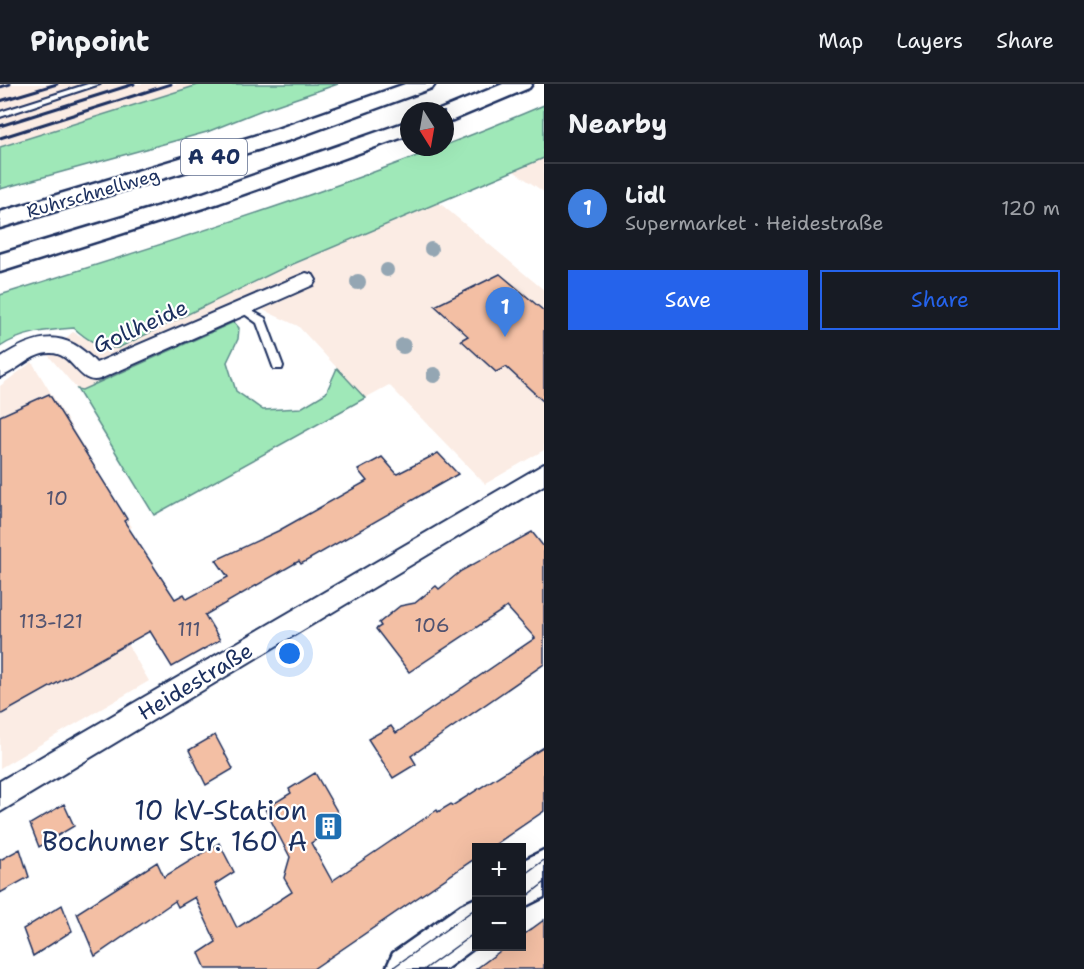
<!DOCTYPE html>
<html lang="en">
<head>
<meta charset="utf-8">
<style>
	:root { --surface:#171b24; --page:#20242c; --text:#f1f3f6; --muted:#9ea1a6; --line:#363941; --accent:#2563eb }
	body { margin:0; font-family:"Shantell Sans",sans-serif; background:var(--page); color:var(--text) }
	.controls { position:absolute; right:18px; bottom:18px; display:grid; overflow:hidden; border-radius:0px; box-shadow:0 6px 24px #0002 }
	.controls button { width:54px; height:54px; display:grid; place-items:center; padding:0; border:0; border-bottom:2px solid var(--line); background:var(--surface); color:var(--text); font:30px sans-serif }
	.compass { position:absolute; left:400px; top:18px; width:54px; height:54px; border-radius:50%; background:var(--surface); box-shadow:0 6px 24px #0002; rotate:169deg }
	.you { position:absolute; left:290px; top:570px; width:21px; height:21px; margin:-15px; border:4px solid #fff; border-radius:50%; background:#1a73e8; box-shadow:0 0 0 9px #1a73e833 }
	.badge { display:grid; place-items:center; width:39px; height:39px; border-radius:50%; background:var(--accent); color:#fff; font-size:20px; font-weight:700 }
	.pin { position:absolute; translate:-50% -50px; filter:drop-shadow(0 2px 3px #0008) }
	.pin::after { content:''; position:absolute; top:32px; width:21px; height:18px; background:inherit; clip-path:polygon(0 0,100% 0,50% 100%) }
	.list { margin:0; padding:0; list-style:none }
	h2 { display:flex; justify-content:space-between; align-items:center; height:78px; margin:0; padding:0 24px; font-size:26px }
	h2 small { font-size:20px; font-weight:400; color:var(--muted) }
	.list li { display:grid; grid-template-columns:39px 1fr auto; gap:18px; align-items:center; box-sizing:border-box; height:90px; padding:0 24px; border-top:2px solid var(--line) }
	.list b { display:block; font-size:22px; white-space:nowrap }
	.list p { margin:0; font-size:20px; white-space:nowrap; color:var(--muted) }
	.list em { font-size:20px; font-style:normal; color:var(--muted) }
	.actions { display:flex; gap:12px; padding:18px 24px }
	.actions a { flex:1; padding:14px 0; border:2px solid var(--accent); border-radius:0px; text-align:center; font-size:21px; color:var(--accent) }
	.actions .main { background:var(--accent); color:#fff }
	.map { position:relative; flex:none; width:544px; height:885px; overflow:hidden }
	header { display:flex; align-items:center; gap:36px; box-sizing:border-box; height:84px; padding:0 30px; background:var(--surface); border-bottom:2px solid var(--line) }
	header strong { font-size:28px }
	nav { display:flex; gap:33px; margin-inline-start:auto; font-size:21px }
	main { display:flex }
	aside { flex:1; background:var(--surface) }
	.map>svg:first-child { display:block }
	.built { fill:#fbece4 }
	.green { fill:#9fe8b8; stroke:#5d8c8b; stroke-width:1.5 }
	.building { fill:#f3bfa4; stroke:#1b2f5e; stroke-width:1.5 }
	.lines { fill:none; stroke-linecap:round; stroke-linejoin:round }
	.service-casing { stroke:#1b2f5e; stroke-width:4 }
	.minor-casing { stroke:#1b2f5e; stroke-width:4 }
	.secondary-casing { stroke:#1b2f5e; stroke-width:5 }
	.motorway-casing { stroke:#1b2f5e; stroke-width:5 }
	.service { fill:#fff; fill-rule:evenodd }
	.minor { fill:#fff; fill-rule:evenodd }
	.secondary { fill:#fff; fill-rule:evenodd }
	.motorway { fill:#fff; fill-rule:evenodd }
	.tram { stroke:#1b2f5e; stroke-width:1.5 }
	.rail { stroke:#1b2f5e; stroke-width:3 }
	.tree { fill:#94a6b3 }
	.labels { text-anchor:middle; stroke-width:4.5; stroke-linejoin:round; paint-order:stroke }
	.far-street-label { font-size:18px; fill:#1b2f5e; stroke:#fff }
	.number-label { font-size:20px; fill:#515370 }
	.shield { fill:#fff; stroke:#5f6d8e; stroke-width:1.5 }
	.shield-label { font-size:21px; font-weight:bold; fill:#1b2f5e }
	.street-label { font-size:22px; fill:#1b2f5e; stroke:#fff }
	.near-poi-label { font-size:27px; fill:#1b2f5e; stroke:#fff; text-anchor:end }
</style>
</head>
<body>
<header>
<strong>Pinpoint</strong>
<nav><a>Map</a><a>Layers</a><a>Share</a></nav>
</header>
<main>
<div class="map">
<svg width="544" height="885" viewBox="0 0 544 885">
	<rect width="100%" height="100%" fill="#fff"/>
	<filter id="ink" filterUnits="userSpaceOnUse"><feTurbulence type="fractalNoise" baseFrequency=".0167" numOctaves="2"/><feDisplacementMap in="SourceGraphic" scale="12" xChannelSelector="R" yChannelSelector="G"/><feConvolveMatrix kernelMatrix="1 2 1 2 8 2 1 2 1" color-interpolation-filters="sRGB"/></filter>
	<g filter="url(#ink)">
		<!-- built -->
		<path class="built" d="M0 0H201L0 63Z
			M544 74V108L512 86Z
			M437 117 544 206V366L485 400 389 301 365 314 298 242 261 225 82 306 77 305 47 270 73 248 106 264Z
			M32 278 132 443 78 477 149 597 0 684V302Z"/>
		<!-- green -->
		<path class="green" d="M201 0H338L262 26 207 48 0 105V63Z
			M544 21V74L279 186 118 264C100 264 87 256 74 244 48 246 22 248 0 263V211C184 154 368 96 544 21Z
			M234 238 239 244 238 255 227 278 236 307 263 326 301 324 326 309 337 284 365 314 154 431 77 305 82 306Z"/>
		<!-- building -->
		<path class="building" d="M500 190 544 227V318L506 283 496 288 461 256 468 252 435 222Z
			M49 310 127 435 124 437 175 515 184 510 187 515 228 493 216 476 278 447 367 397 358 386 382 373 397 390 438 369 458 390 301 480 299 477 205 531 220 556 172 583 150 547 0 631V332Z
			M532 448 544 463V580L411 672 416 680 393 694 368 655 391 642 396 649 535 554 507 523 409 588 376 545 381 542 379 539 400 522 415 519 436 502 439 505 461 487Z
			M215 651 233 685 206 701 189 666Z
			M544 663V727L490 764H477V773L313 885H206L199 869 216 858 195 813 178 823 175 817 95 872 77 829 157 778 164 793 219 759 234 788 215 800 237 844 292 808 284 794 290 773 265 725 291 709 289 705 315 689 339 731 333 734 338 742 311 759 332 797 437 726 438 728 451 720 452 722Z
			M64 720 74 742 39 763 30 740Z
			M20 765 29 793 0 809V776Z
			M62 821 72 847 33 872 23 845Z
			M544 836V885H476L507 862H522V852Z"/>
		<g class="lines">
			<defs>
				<path id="service" d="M88 0H100L0 33V28Z
					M241 221 265 234 283 282 282 285H274L257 239 236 224Z"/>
				<path id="minor" d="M306 189 313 191 316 196 313 201 100 295C78 302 74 268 50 269 31 269 18 287 0 293V274C36 250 65 244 96 279Z
					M544 380V401L0 728V697Z"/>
				<path id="secondary" d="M544 766V813L522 824V777Z
					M476 814 477 862 446 885H386L393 869 461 821Z"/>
				<path id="motorway" d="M405 0H435L432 4 290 56 0 144V128L274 46Z
					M503 0H532L529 4 453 36 445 38V27H437Z
					M409 37V51L219 119 0 188V170L203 109Z"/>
			</defs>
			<!-- service casing -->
			<use href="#service" class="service-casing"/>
			<!-- minor casing -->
			<use href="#minor" class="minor-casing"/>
			<!-- secondary casing -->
			<use href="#secondary" class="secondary-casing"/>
			<!-- motorway casing -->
			<use href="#motorway" class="motorway-casing"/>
			<!-- service -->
			<use href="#service" class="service"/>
			<!-- minor -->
			<use href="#minor" class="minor"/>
			<!-- secondary -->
			<use href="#secondary" class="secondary"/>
			<!-- motorway -->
			<use href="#motorway" class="motorway"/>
			<!-- tram -->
			<path class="tram" d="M522 792 544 776
				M522 816 544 799
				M391 885 476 824
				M425 885 476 848"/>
			<!-- rail -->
			<path class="rail" d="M0 3 10 0
				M0 17 57 0
				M0 42 134 0
				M0 54 171 0"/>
		</g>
		<!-- trees -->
		<g class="tree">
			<circle cx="431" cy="165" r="7"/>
			<circle cx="387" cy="186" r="7"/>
			<circle cx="358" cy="198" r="8"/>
			<circle cx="403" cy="262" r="8"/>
			<circle cx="434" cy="291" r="8"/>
		</g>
	</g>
	<!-- icons -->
	<defs>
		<symbol id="building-square" viewBox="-11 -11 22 22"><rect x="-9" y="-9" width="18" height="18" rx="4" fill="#1f6fb2" stroke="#fff"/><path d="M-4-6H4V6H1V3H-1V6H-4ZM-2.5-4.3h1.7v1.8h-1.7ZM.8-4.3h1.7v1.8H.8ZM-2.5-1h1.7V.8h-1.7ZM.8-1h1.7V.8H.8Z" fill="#fff"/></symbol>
	</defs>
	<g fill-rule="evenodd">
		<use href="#building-square" x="312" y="726" width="33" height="33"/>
	</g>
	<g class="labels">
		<!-- far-street labels -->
		<g class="far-street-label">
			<text transform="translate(93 109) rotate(-16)" y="6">Ruhrschnellweg</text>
		</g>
		<!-- number labels -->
		<g class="number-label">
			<text x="57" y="421">10</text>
			<text x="51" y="544">113-121</text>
			<text x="432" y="548">106</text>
			<text x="189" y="552">111</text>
		</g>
		<!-- shield labels -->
		<rect class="shield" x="181" y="55" width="66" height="36" rx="4.5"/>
		<g class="shield-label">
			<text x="214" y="80">A 40</text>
		</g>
		<!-- street labels -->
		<g class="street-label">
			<text transform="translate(140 242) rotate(-24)" y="8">Gollheide</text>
			<text transform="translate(195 597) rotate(-31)" y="8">Heidestraße</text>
		</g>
		<!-- near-poi labels -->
		<g class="near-poi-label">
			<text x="307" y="736">10 kV-Station<tspan x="307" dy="31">Bochumer Str. 160 A</tspan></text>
		</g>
	</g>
</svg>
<div class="controls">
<button>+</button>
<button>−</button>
</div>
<svg class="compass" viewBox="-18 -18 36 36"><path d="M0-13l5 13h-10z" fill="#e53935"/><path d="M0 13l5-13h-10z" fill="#9ea1a6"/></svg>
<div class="you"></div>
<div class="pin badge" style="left:505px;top:253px;background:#3f7fe0">1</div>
</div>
<aside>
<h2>Nearby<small></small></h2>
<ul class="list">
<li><span class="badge" style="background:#3f7fe0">1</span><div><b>Lidl</b><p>Supermarket · Heidestraße</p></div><em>120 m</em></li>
</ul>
<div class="actions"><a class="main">Save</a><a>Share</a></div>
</aside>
</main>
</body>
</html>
